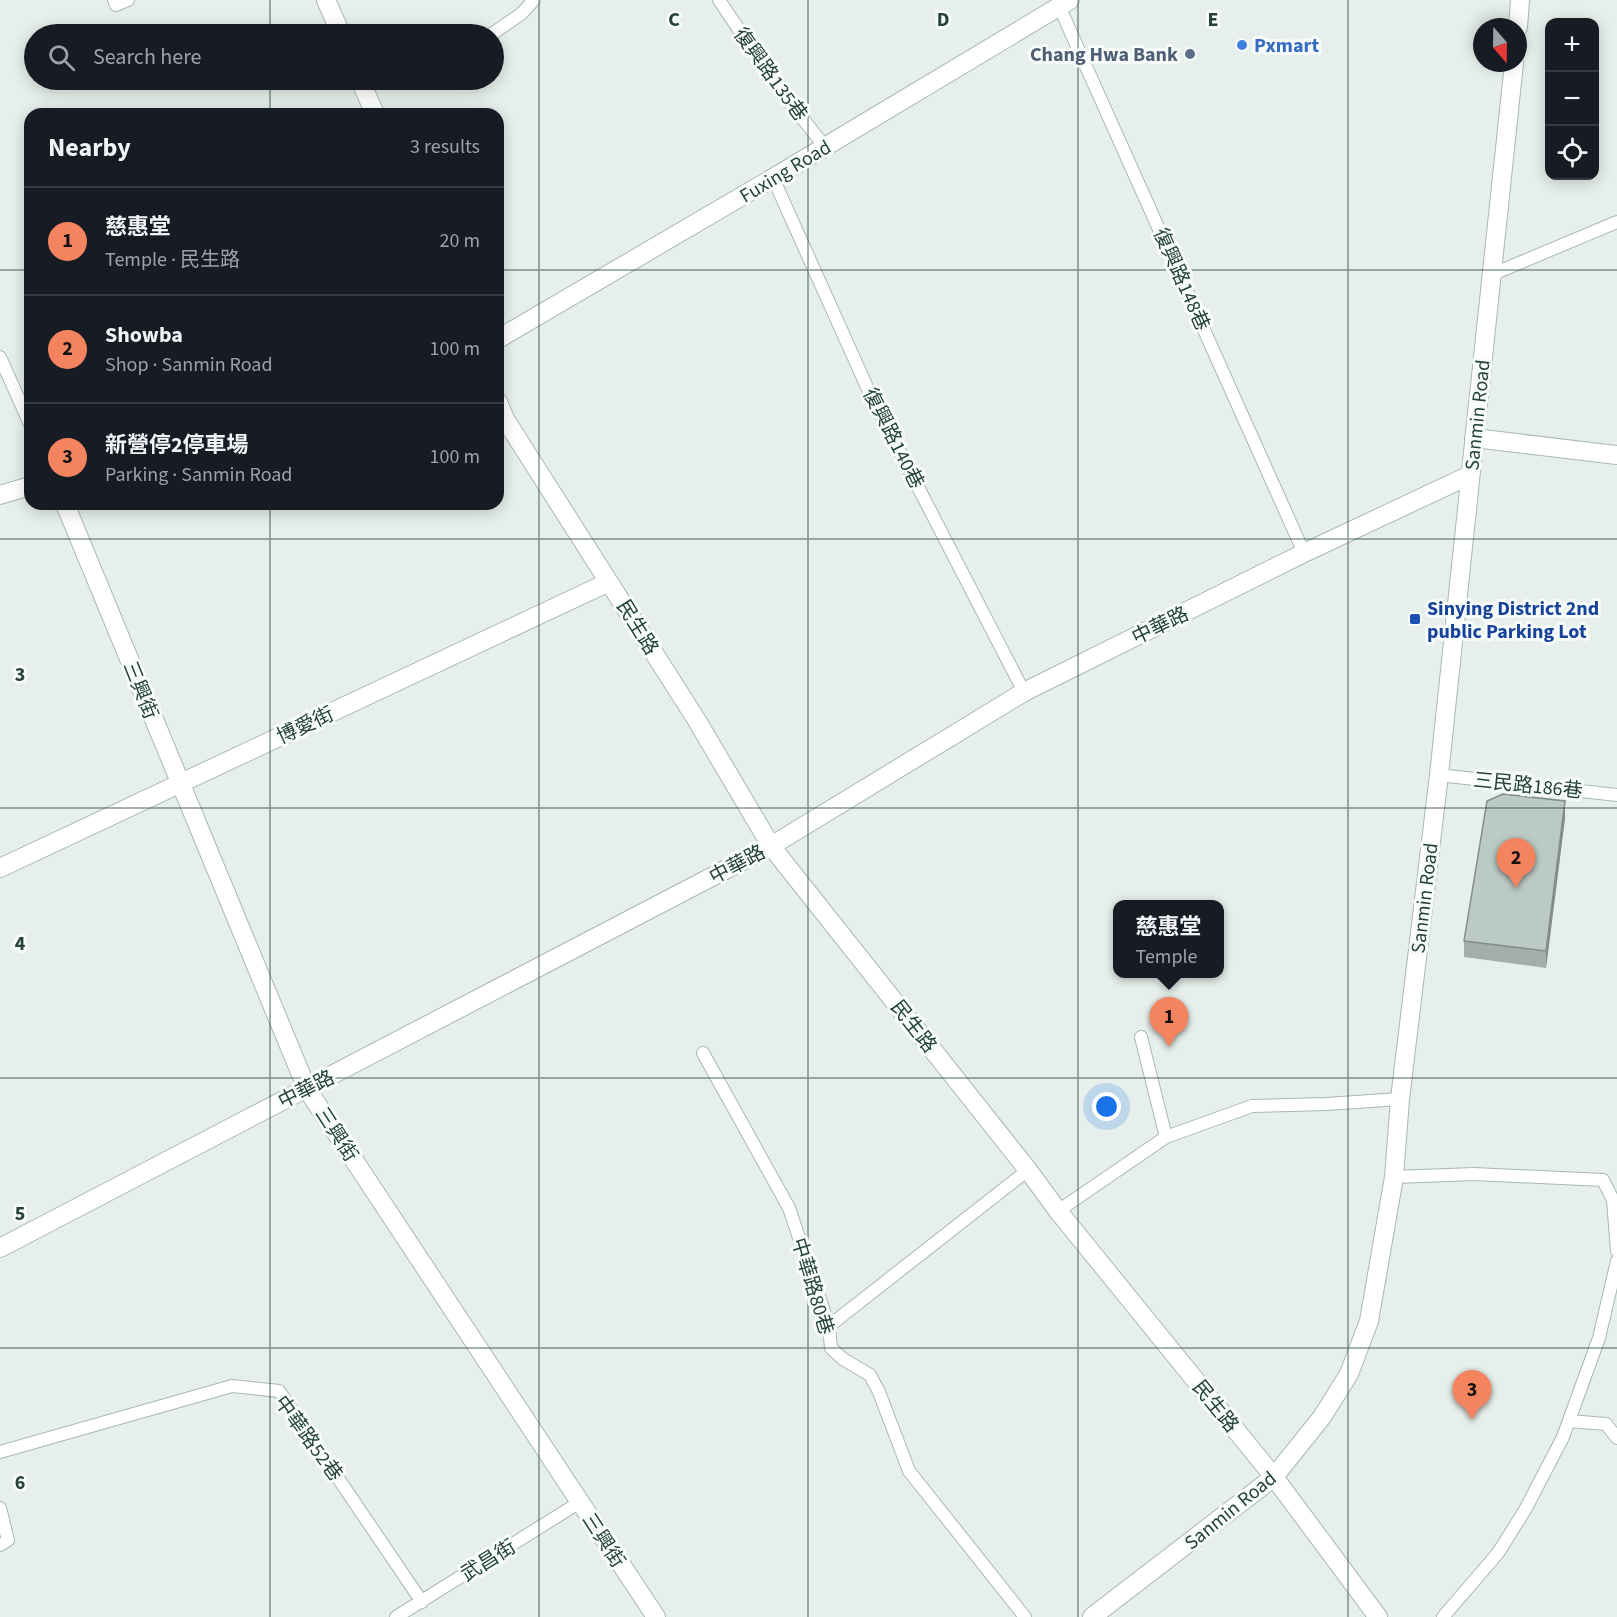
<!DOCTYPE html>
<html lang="en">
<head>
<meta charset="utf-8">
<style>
	:root { --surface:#171b24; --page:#242831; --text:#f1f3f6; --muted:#9ea1a6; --line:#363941; --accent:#f4845f }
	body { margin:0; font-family:"Source Sans 3","Noto Sans TC",sans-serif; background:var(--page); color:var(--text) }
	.controls { position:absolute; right:18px; top:18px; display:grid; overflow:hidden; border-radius:12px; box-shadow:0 3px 15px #0003 }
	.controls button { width:54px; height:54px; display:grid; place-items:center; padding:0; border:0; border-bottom:2px solid var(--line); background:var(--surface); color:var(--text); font:30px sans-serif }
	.compass { position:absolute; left:1473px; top:18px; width:54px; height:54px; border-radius:50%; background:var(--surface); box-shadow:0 3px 15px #0003; rotate:160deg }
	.you { position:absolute; left:1107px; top:1107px; width:21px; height:21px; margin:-15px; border:4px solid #fff; border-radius:50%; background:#1a73e8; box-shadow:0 0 0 9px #1a73e833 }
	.badge { display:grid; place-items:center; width:39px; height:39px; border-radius:50%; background:var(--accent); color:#111; font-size:20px; font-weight:700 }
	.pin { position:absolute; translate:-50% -50px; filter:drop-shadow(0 2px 3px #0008) }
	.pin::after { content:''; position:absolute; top:32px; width:21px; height:18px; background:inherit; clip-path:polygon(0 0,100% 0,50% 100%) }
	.popup { position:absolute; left:1113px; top:900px; width:111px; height:78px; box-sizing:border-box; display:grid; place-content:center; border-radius:12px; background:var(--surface); filter:drop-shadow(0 2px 4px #0005); font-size:20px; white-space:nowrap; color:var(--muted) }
	.popup b { font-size:22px; color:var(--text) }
	.popup::after { content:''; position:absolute; left:50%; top:100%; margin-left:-12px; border:12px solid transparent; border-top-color:var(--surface) }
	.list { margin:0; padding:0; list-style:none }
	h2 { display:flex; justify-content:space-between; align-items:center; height:78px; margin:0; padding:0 24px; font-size:26px }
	h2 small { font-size:20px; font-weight:400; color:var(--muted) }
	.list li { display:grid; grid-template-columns:39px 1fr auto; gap:18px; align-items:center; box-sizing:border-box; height:108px; padding:0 24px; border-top:2px solid var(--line) }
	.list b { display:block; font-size:22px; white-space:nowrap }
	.list p { margin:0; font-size:20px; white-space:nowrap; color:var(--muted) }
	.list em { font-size:20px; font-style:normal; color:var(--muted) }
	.icon { flex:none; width:33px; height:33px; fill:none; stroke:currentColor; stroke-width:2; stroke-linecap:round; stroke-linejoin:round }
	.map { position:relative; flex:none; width:1617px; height:1617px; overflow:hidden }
	.search { position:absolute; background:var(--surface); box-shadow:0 3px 15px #0003; left:24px; top:24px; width:480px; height:66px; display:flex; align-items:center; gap:15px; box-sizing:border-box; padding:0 21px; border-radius:33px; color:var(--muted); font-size:22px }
	.panel { position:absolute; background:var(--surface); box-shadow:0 3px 15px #0003; left:24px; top:108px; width:480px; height:402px; border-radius:18px }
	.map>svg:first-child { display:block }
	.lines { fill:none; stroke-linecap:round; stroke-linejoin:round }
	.service-casing { stroke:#a8b8b2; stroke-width:14 }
	.minor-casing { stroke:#a8b8b2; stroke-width:20 }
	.tertiary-casing { stroke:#a8b8b2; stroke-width:20 }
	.service { stroke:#fff; stroke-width:12 }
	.minor { stroke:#fff; stroke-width:18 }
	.tertiary { stroke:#fff; stroke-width:18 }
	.wall { fill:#a1aea9 }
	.shaded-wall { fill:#838d89 }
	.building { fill:#bbcac4; stroke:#838d89; stroke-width:1.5 }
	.grid { fill:none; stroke:#24423a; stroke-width:1.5; stroke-opacity:0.55 }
	.shop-dot { fill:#3f7fe0; stroke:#f7fbf9; stroke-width:2 }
	.service-dot { fill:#5c6f8a; stroke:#f7fbf9; stroke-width:2 }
	.transit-dot { fill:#1a4fb4; stroke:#f7fbf9; stroke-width:2 }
	.labels { text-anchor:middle; stroke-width:6; stroke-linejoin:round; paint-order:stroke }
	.shop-label { font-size:20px; font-weight:bold; fill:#366cbe; stroke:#f7fbf9; text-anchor:start }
	.service-label { font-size:20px; font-weight:bold; fill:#4e5e75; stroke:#f7fbf9; text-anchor:end }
	.street-label { font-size:20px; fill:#24423a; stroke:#f7fbf9 }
	.transit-label { font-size:20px; font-weight:bold; fill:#164399; stroke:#f7fbf9; text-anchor:start }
	.grid-label { font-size:20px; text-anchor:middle; font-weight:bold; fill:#24423a; stroke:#f7fbf9; stroke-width:6; stroke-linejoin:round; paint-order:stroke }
</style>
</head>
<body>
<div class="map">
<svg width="1617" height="1617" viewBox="0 0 1617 1617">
	<rect width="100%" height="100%" fill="#e6efeb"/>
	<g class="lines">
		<defs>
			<path id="service" d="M114 0 116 5 128 0
				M719 0 777 86 825 147
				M1059 6 1304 553
				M492 34 521 14 534 0
				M773 178 871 396 1024 692
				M1493 274 1617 222
				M0 357 30 424
				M1439 775 1617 795
				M1141 1037 1166 1137
				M703 1053 789 1208 829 1326 831 1348 843 1359 870 1375 879 1392 909 1471 1025 1617
				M1394 1177 1474 1174 1603 1180 1613 1200 1617 1251
				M1058 1211 1166 1137 1252 1106 1326 1104 1400 1099
				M829 1326 1028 1170
				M1569 1421 1606 1424 1617 1438
				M0 1452 232 1386 279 1391 422 1602
				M0 1508 8 1540 0 1545
				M396 1617 580 1502
				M1443 1617 1498 1553 1525 1510 1563 1437 1599 1338 1617 1261"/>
			<path id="minor" d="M326 0 341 34
				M360 80 375 114
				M498 402 505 419 696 719 771 846 1028 1170 1058 1211 1274 1477
				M1474 438 1617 455
				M65 504 307 1089 656 1617
				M0 868 609 582
				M0 1248 771 846 1024 692 1304 553 1470 475"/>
			<path id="tertiary" d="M1518 27 1520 0
				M498 339 773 178 1070 0
				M0 495 30 486
				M1274 1477 1378 1617
				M1092 1617 1274 1477 1322 1417 1349 1374 1369 1321 1394 1177 1400 1099 1439 775 1514 63"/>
		</defs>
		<!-- service casing -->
		<use href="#service" class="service-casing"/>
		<!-- minor casing -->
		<use href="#minor" class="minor-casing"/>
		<!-- tertiary casing -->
		<use href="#tertiary" class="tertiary-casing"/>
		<!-- service -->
		<use href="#service" class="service"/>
		<!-- minor -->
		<use href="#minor" class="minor"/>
		<!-- tertiary -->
		<use href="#tertiary" class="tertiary"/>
	</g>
	<!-- wall -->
	<path class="wall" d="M1565 818 1546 968 1464 957V941Z"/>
	<!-- shaded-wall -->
	<path class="shaded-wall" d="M1565 801V818L1546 968V951Z"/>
	<!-- building -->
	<path class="building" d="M1503 794 1565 801 1546 951 1464 941 1487 801Z"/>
	<!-- grid -->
	<path class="grid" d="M270 0V34M539 0V1617M808 0V1617M1078 0V1617M1348 0V1617M270 80V114M0 270H30M498 270H1617M270 504V1617M0 539H1617M0 808H1617M0 1078H1617M0 1348H1617"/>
	<!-- markers -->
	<circle class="shop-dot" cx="1242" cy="45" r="6"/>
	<circle class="service-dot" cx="1190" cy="54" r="6"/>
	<rect class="transit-dot" x="1409" y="613" width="12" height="12" rx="3"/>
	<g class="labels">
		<!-- shop labels -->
		<g class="shop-label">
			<text x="1254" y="52">Pxmart</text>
		</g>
		<!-- service labels -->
		<g class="service-label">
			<text x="1178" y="61">Chang Hwa Bank</text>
		</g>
		<!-- street labels -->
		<g class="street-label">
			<text transform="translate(771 74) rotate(54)" y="7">復興路135巷</text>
			<text transform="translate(785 171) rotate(-31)" y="7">Fuxing Road</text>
			<text transform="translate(1182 279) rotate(66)" y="7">復興路148巷</text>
			<text transform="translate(1477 415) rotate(-84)" y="7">Sanmin Road</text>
			<text transform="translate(894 438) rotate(63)" y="7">復興路140巷</text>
			<text transform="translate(1160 625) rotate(-26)" y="7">中華路</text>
			<text transform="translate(638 627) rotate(58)" y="7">民生路</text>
			<text transform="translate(141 690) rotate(68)" y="7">三興街</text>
			<text transform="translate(305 725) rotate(-25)" y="7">博愛街</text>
			<text transform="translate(1528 785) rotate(6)" y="7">三民路186巷</text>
			<text transform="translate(737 864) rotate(-28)" y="7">中華路</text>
			<text transform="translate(1424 898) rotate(-83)" y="7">Sanmin Road</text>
			<text transform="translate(914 1026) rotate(52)" y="7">民生路</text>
			<text transform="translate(306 1089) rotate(-27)" y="7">中華路</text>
			<text transform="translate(337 1134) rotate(57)" y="7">三興街</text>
			<text transform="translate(813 1286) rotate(73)" y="7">中華路80巷</text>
			<text transform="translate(1216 1406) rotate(51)" y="7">民生路</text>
			<text transform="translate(309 1438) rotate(54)" y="7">中華路52巷</text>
			<text transform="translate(1230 1510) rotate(-39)" y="7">Sanmin Road</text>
			<text transform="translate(604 1540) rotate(57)" y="7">三興街</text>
			<text transform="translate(488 1560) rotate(-32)" y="7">武昌街</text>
		</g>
		<!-- transit labels -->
		<g class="transit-label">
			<text x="1427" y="615">Sinying District 2nd<tspan x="1427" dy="23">public Parking Lot</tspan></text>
		</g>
	</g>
	<g class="grid-label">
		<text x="674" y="26">C</text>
		<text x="943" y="26">D</text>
		<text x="1213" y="26">E</text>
		<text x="20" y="681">3</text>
		<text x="20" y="950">4</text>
		<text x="20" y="1220">5</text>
		<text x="20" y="1489">6</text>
	</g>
</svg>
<div class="controls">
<button>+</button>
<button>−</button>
<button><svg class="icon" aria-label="locate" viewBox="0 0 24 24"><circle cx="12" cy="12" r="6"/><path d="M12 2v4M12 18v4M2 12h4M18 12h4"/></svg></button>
</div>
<svg class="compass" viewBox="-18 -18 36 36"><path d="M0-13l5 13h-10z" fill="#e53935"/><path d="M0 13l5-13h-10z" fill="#9ea1a6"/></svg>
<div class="you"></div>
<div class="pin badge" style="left:1169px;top:1047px">1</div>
<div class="popup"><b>慈惠堂</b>Temple</div>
<div class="pin badge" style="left:1516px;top:888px">2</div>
<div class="pin badge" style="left:1472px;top:1420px">3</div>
<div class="search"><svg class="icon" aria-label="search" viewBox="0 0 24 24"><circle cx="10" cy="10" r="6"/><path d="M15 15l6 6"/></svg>Search here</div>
<section class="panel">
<h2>Nearby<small>3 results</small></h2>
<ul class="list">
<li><span class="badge">1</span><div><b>慈惠堂</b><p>Temple · 民生路</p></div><em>20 m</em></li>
<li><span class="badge">2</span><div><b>Showba</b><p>Shop · Sanmin Road</p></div><em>100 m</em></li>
<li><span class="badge">3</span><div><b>新營停2停車場</b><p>Parking · Sanmin Road</p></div><em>100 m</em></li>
</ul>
</section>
</div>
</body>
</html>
